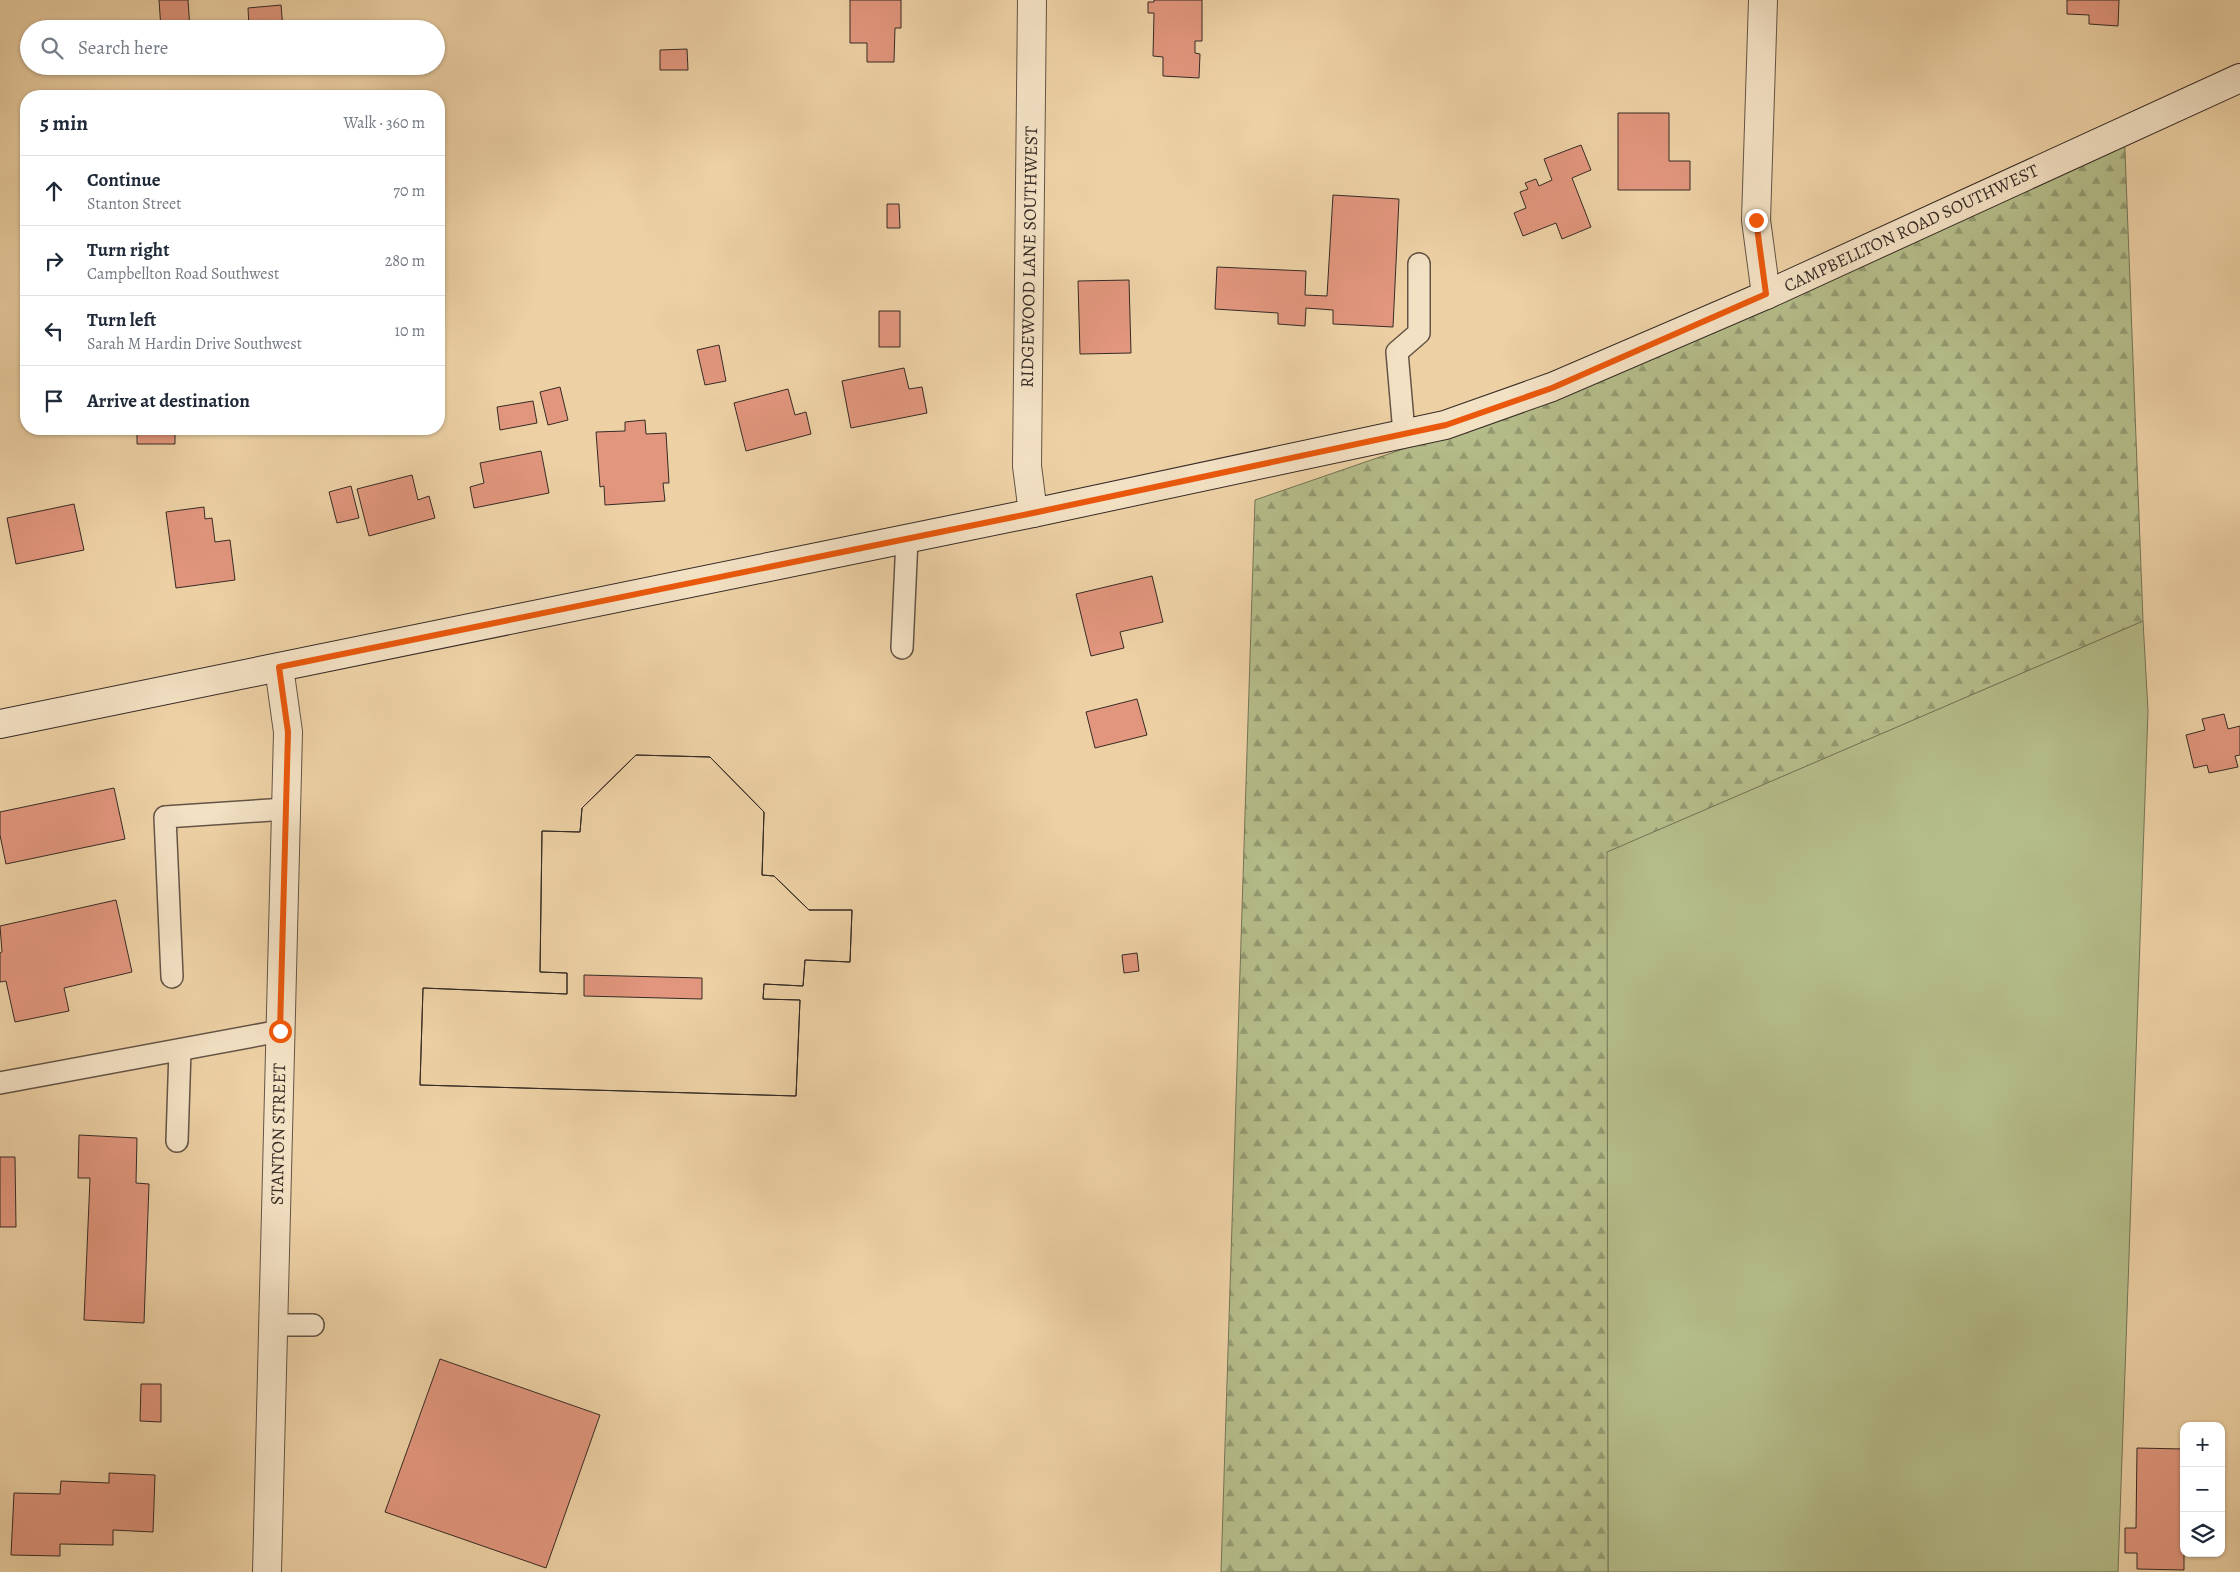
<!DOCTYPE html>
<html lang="en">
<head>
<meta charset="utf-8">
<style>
	:root { --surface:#fff; --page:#f2f2f3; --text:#1f2937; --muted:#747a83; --line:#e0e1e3 }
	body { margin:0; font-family:Alegreya,serif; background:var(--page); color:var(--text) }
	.controls { position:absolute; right:15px; bottom:15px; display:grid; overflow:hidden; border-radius:10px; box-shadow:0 1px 4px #0004 }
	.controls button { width:45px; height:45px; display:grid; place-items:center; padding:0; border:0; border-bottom:1px solid var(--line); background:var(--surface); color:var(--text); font:25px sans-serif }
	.stop { position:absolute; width:15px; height:15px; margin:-11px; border:4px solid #ea580c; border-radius:50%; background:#fff }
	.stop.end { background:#ea580c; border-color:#fff; box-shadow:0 1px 5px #0008 }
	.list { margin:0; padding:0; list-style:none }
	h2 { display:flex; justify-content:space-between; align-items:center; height:65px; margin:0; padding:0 20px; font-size:21px }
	h2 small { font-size:16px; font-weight:400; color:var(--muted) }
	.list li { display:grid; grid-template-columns:32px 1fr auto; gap:15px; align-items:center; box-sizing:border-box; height:70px; padding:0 20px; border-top:1px solid var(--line) }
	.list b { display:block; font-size:19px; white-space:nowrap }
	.list p { margin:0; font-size:16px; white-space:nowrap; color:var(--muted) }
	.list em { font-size:16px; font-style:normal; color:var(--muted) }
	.icon { flex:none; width:28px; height:28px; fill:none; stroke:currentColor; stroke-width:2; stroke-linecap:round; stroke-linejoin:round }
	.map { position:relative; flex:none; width:2240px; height:1572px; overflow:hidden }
	.search { position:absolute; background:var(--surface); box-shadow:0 1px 4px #0004; left:20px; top:20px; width:425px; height:55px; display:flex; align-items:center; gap:12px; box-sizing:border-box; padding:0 18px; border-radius:28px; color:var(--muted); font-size:19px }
	.panel { position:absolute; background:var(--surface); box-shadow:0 1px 4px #0004; left:20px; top:90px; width:425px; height:345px; border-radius:20px }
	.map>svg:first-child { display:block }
	.grass { fill:#b4bc89; stroke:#757457 }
	.forest { fill:url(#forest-firs); stroke:#757457 }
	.building { fill:#e1967d; stroke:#362b25; fill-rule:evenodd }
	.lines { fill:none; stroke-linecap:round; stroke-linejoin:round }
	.service-casing { stroke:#645445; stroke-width:24 }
	.minor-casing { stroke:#645445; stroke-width:30 }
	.tertiary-casing { stroke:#645445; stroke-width:30 }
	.secondary-casing { stroke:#362b25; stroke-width:30 }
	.service { stroke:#f3e1c4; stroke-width:21 }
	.minor { stroke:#f3e1c4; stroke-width:28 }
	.tertiary { stroke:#f3e1c4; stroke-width:28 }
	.secondary { stroke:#f3e1c4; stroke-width:28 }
	.route { stroke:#ea580c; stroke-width:6 }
	.labels { text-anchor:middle; stroke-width:4.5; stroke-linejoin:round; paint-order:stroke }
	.street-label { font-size:18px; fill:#362b25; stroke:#f3e1c4 }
</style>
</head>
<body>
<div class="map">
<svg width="2240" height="1572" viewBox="0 0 2240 1572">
	<defs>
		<pattern id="forest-firs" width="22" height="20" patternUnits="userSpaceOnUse" patternTransform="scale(1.25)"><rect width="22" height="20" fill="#b4bc89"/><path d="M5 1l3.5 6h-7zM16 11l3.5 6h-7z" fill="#939970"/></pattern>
	</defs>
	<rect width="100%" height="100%" fill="#edd1a5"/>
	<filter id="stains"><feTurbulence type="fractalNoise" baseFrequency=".004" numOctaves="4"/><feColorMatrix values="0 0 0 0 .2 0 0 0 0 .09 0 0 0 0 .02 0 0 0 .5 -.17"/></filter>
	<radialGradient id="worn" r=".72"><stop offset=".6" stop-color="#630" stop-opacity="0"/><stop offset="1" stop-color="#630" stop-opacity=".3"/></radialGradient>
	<!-- grass -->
	<path class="grass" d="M2143 621 2148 711 2118 1572H1608L1606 852Z"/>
	<!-- forest -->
	<path class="forest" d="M2124 125 2143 621 1607 852 1608 1572H1221L1255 500 1528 406Z"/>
	<!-- building -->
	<path class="building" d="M159 0H188L190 29H161Z
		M850 0H901V28H895L894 62H867V43H850Z
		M1154 0H1202V41H1195V53L1200 54 1199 78 1163 76V57L1153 56 1154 13H1148V2H1154Z
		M2067 0H2119L2118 26 2089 24V15L2067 14Z
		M281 5 283 29H249L248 8Z
		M687 49 688 70H660V50Z
		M1618 113H1669V161H1690V190H1618Z
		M1581 145 1591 170 1572 178 1591 227 1562 239 1556 223 1523 236 1514 213 1526 208 1520 192 1528 189 1525 183 1536 179 1539 186 1552 180 1544 159Z
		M1333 195 1399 199 1393 327 1333 324V310L1306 308 1305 326 1278 324V313L1215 309 1217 267 1306 271 1305 295 1327 296Z
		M887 204H899L900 228H887Z
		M1129 280 1131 353 1080 354 1078 281Z
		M879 311H900V347H879Z
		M719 345 726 381 705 385 697 350Z
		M904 368 909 389 922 387 927 413 851 428 842 381Z
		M560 387 568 420 548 425 540 392Z
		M788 389 795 415 806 412 811 434 746 451 734 403Z
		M533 401 537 423 500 430 497 407Z
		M645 420 646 434 666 433 669 483H663L665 501 605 505 604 486 600 487 596 432 625 431V422Z
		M137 429H175V444H137Z
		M541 451 549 493 474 508 470 487 484 483 480 463Z
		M412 475 418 500 429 496 435 518 369 536 357 489Z
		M351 486 359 518 337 523 329 492Z
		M74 504 84 550 16 564 7 518Z
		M204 507 205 519 212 518 215 542 230 540 235 580 176 588 166 512Z
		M1152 576 1163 622 1120 632 1124 648 1091 656 1076 594Z
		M1137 699 1147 735 1095 748 1086 712Z
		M2224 714 2228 729 2240 726V755L2235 756 2238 767 2209 773 2207 765 2194 768 2186 735 2205 730 2202 719Z
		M636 755 710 757 764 812 762 875 774 876 809 910H852L850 962 805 960 803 986 764 984 763 999 800 1000 796 1096 420 1085 423 988 567 994V973L540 972 542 831 580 832 582 808ZM584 975 702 978V999L584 996Z
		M636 755 710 757 764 812 762 875 774 876 809 910H852L850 962 805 960 803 986 764 984 763 999 800 1000 796 1096 420 1085 423 988 567 994V973L540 972 542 831 580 832 582 808Z
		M114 788 125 839 6 864 0 835V812Z
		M116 900 132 972 64 988 69 1011 15 1022 6 981 0 982V953L2 952 0 926Z
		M1137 953 1139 971 1124 973 1122 955Z
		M79 1135 137 1138 136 1183 149 1184 144 1323 84 1320 90 1178H78Z
		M0 1157H15L16 1227H0Z
		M440 1359 600 1415 546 1568 385 1512Z
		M141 1384H161V1422L140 1421Z
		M2137 1448 2184 1449V1570L2137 1569V1553H2125V1528H2136Z
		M109 1473 155 1475 153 1532 113 1530V1545L60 1544V1556L11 1555 14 1493 60 1494 61 1481 109 1483Z"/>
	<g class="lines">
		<defs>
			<path id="service" d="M1404 433 1397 352 1419 333V264
				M902 648 907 539
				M172 977 165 817 286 809
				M0 1083 280 1031
				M177 1141 180 1050
				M273 1325H313"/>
			<path id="minor" d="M1032 0 1027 466 1033 513
				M1763 0 1756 220 1766 295"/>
			<path id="tertiary" d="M267 1572 288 732 279 667"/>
			<path id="secondary" d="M0 724 1033 513 1445 425 1552 387 1766 295 2240 78"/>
		</defs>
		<!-- service casing -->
		<use href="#service" class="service-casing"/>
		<!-- minor casing -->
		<use href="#minor" class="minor-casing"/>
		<!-- tertiary casing -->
		<use href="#tertiary" class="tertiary-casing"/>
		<!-- secondary casing -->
		<use href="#secondary" class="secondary-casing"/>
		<!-- service -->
		<use href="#service" class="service"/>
		<!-- minor -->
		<use href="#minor" class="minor"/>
		<!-- tertiary -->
		<use href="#tertiary" class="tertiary"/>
		<!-- secondary -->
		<use href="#secondary" class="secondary"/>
	</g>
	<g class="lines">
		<!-- route -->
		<path class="route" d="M280 1031 288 732 279 667 1033 513 1446 425 1552 388 1766 294 1756 220"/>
	</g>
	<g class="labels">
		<!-- street labels -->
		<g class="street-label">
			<text transform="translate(1911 228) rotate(-25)" y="6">CAMPBELLTON ROAD SOUTHWEST</text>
			<text transform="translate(1029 257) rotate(-89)" y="6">RIDGEWOOD LANE SOUTHWEST</text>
			<text transform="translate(278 1134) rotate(-89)" y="6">STANTON STREET</text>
		</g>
	</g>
	<rect width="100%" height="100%" filter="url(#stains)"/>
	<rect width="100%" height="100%" fill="url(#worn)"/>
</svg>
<div class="controls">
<button>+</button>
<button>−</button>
<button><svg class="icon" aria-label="layers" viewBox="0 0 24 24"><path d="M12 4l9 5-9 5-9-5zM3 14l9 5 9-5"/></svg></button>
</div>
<div class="stop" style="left:280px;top:1031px"></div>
<div class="stop end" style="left:1756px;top:220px"></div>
<div class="search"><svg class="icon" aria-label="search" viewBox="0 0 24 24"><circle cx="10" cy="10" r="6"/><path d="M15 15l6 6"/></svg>Search here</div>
<section class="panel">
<h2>5 min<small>Walk · 360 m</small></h2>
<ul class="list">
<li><svg class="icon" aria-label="ahead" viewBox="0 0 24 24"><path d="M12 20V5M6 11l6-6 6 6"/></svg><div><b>Continue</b><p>Stanton Street</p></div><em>70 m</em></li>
<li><svg class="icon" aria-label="right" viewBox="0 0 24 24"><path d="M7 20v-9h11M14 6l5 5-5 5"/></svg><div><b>Turn right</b><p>Campbellton Road Southwest</p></div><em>280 m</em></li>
<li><svg class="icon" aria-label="left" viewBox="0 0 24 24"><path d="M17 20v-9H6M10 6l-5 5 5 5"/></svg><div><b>Turn left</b><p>Sarah M Hardin Drive Southwest</p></div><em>10 m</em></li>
<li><svg class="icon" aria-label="arrive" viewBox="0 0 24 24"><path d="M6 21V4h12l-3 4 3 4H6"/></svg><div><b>Arrive at destination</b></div></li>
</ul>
</section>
</div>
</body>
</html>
